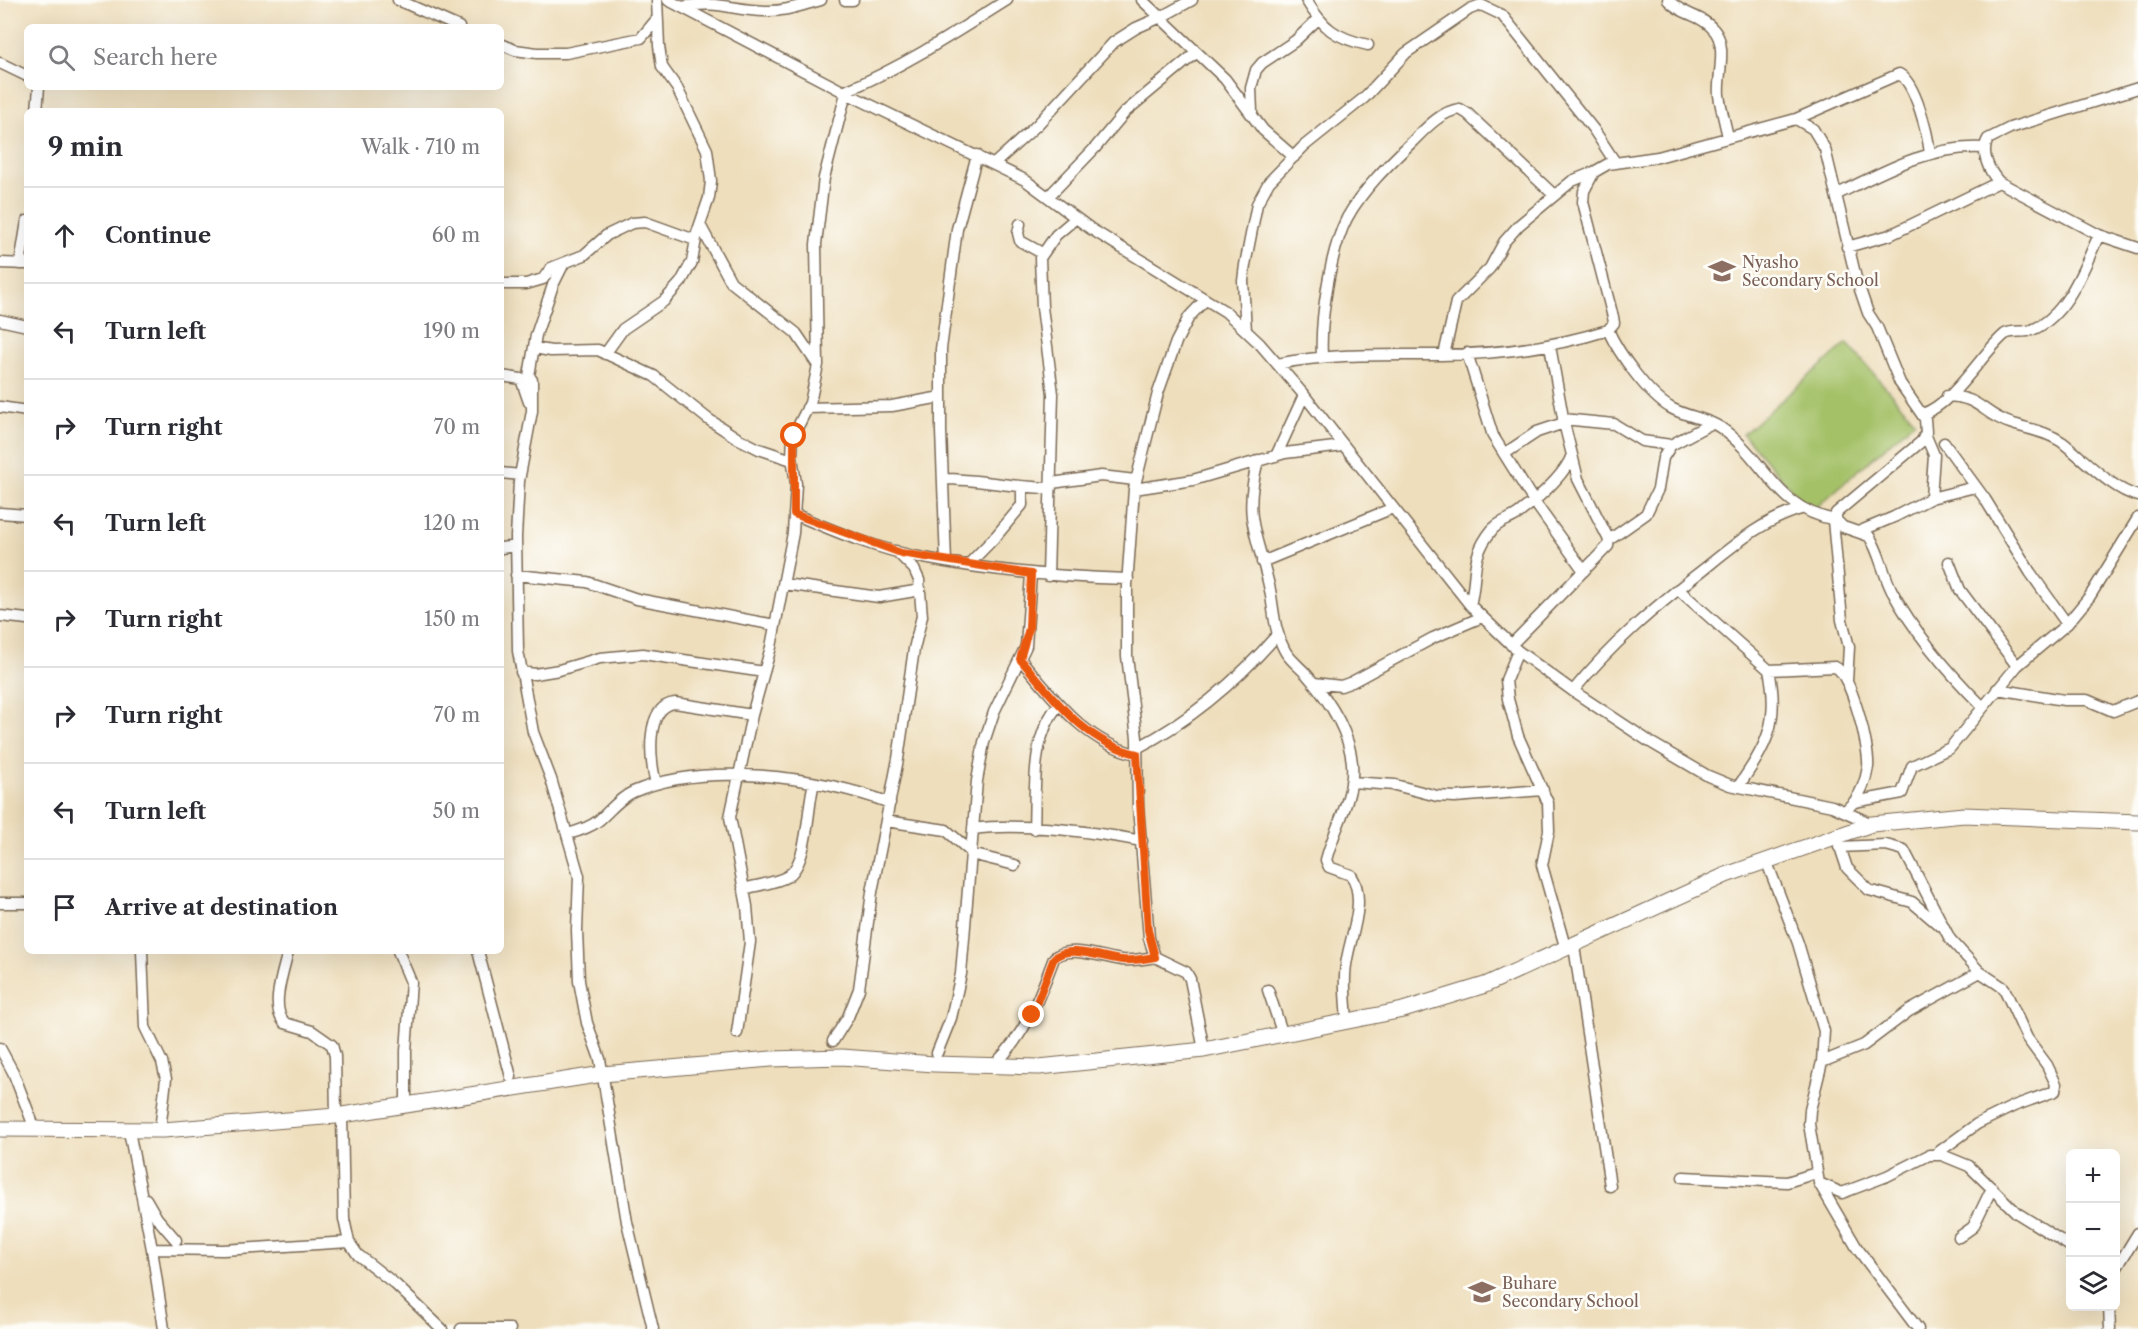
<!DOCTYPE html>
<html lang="en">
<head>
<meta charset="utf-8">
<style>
	:root { --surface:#fff; --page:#f2f2f3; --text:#2b2b33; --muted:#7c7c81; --line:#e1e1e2 }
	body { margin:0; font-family:"Libre Caslon Text",serif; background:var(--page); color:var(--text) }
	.controls { position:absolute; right:18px; bottom:18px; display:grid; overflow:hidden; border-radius:9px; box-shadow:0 6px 24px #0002 }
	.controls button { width:54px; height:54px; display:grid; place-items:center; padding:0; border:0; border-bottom:2px solid var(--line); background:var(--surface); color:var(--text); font:30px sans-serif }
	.stop { position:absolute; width:18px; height:18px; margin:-14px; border:4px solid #ea580c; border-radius:50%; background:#fff }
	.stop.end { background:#ea580c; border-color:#fff; box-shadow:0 2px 6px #0008 }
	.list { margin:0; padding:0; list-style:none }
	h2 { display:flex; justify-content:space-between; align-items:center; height:78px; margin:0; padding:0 24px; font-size:26px }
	h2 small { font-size:20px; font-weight:400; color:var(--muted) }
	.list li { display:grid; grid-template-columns:39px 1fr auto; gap:18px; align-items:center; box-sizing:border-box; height:96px; padding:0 24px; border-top:2px solid var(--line) }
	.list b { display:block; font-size:22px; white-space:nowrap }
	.list em { font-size:20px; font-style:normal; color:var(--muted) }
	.icon { flex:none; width:33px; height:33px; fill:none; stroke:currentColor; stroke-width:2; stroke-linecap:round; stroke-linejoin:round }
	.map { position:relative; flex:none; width:2138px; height:1329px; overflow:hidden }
	.search { position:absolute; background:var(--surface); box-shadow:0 6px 24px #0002; left:24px; top:24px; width:480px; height:66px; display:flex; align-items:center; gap:15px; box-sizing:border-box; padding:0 21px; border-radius:9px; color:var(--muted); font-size:22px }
	.panel { position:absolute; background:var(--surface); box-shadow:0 6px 24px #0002; left:24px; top:108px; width:480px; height:846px; border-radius:9px }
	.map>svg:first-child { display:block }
	.pitch { fill:#a4c168; stroke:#707643; stroke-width:1.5 }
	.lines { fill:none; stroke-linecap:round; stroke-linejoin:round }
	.minor-casing { stroke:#7a6955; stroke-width:13 }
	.secondary-casing { stroke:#7a6955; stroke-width:17 }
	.minor { stroke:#fff; stroke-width:10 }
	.secondary { stroke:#fff; stroke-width:15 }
	.route { stroke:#ea580c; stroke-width:8 }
	.labels { text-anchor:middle; stroke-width:5; stroke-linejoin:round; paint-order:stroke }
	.education-label { font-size:16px; fill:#785e54; stroke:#fdfcf7; text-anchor:start }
</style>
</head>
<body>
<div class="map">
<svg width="2138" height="1329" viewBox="0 0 2138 1329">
	<rect width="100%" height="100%" fill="#fdfcf7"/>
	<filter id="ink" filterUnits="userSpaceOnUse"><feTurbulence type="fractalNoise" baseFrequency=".0167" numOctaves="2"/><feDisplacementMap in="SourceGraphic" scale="12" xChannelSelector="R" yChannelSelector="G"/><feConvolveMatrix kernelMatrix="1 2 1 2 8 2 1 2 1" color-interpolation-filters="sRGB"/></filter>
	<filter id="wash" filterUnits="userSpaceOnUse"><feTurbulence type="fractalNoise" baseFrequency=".008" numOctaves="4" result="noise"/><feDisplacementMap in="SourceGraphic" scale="24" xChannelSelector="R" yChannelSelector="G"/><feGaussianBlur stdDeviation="1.35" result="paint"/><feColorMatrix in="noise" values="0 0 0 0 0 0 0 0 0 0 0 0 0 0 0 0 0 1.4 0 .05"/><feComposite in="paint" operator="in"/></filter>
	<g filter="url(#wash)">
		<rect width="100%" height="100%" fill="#eedebc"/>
		<!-- pitch -->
		<path class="pitch" d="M1847 343 1915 421 1811 512 1743 434Z"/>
	</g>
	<g filter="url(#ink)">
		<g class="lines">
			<defs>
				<path id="minor" d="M398 0 459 27
					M668 0 846 93 1025 180 1091 229 1226 312 1260 344 1304 395 1470 605 1518 651 1573 691 1650 742 1708 776 1730 785 1832 806 1872 824
					M845 0H853
					M1142 0 1225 79 1263 130 1294 157
					M1306 0C1323 28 1335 38 1368 45
					M1668 0C1683 16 1701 14 1714 30 1728 46 1717 76 1719 95 1721 109 1725 123 1728 137
					M681 7C718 0 731 10 765 11 785 12 802 5 821 0
					M501 44 515 50 537 53H566L641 38 657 19
					M0 63 27 76
					M2138 88 2010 128 1988 139C1980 153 1989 171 1999 182L2099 235 2138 248
					M843 92C901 68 955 33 1007 0
					M37 111 39 87
					M1252 112 1251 88 1256 70 1262 63 1295 41 1317 20
					M1796 119 1899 74C1916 83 1928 135 1930 154
					M994 164 1037 125 1114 42 1136 28 1161 17 1192 0
					M1836 195C1882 172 1932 144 1985 148
					M1048 197 1095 148 1125 112 1196 53
					M1020 224 1018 233 1020 241 1042 253
					M700 225 731 282 796 333 817 364
					M1847 247 1890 235 1999 182
					M0 263 27 264
					M564 263 553 285 536 335 529 376 532 380V411L519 481 516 537 518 651 533 732 551 779 579 876 577 930 579 981 587 1023 600 1059 627 1222 653 1329
					M20 264 27 221
					M501 284H526L543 279 551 268 584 255 607 235 632 223 645 222 695 240
					M0 320 27 326
					M1608 330C1619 354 1648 395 1671 408 1687 417 1706 418 1721 428 1767 460 1774 509 1836 520
					M1246 331 1243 281 1245 265 1257 204 1269 182 1304 146 1364 98 1406 53 1470 9 1481 5 1502 15 1594 130 1615 162
					M534 348 551 351 598 350 654 376 708 419 737 438 759 449 792 460
					M1467 353 1493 436 1533 500 1584 571
					M605 354 623 329 664 301 681 282 692 262 697 233 709 198 711 181 707 150 677 88 662 67 659 46 657 0
					M1444 355 1456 302 1490 268 1504 242 1519 225 1572 181 1594 172
					M1322 356C1320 320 1330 251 1347 218 1363 189 1388 165 1412 142 1425 129 1441 111 1460 109L1468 114 1554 195
					M1277 364C1332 353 1386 355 1441 355 1498 354 1555 347 1608 330L1614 323 1613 317 1583 202 1584 191 1594 172 1608 164 1658 157 1796 119 1813 129 1825 149 1856 278 1868 313 1877 327 1900 383 1925 419 1926 432 1922 441 1836 513V520L1843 527 1869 536C1880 552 1883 574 1892 591 1915 634 1948 672 1983 707
					M501 376 521 379 529 402
					M1947 396C1981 397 1982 414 2010 423 2027 429 2046 431 2062 442 2083 458 2112 490 2138 496
					M0 407 27 411
					M807 408 892 406 941 397
					M1922 414C1953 405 1981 354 2005 334 2013 330 2024 333 2032 330 2068 315 2084 267 2099 235
					M1563 419 1614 424 1642 441 1671 445
					M1944 443 1985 499 2030 572 2067 624
					M1504 454 1537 432 1564 423
					M1276 456 1304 395
					M1258 460C1242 521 1258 534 1270 590 1274 611 1274 631 1285 651 1290 660 1300 667 1307 675 1328 699 1349 730 1352 763 1355 797 1334 828 1326 860L1329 867 1351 875C1368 900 1349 939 1346 965 1343 984 1346 1002 1347 1021
					M501 473 520 475
					M944 479C980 479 1015 488 1051 488
					M1052 483 1101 476 1135 480
					M1134 489 1193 480 1285 453 1343 446
					M1931 498 1975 487
					M0 513 27 515
					M794 514C836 532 879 550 924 558 991 571 1059 577 1128 579
					M1833 520 1842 620 1849 647 1847 681
					M1858 532 1894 517 1931 498 1934 455 1926 436
					M1609 540 1646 514 1658 489 1663 458 1671 445 1712 423
					M501 548 516 546
					M946 562 941 431V349L957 229 977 155
					M1262 562 1393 508
					M1949 562 1960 590 2017 666
					M968 565 997 535 1022 505V487
					M516 575 587 582 637 599 775 625
					M1048 576 1053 394 1042 307 1040 258 1056 235 1076 218
					M784 584 879 597 915 591 920 588
					M1678 589 1769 670C1780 722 1767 745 1738 787
					M1470 605C1478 576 1469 558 1492 530 1499 521 1510 520 1519 513 1537 499 1565 475 1572 455
					M0 616 27 619
					M1511 645 1608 546 1609 540 1578 479 1564 423 1550 346
					M1518 651 1506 680 1508 699 1518 736 1548 803 1549 831 1542 865 1566 950
					M1020 659C1054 698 1084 742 1136 754
					M1769 670 1835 667C1851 673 1870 749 1868 767 1866 779 1861 793 1854 802
					M521 672 535 674 559 670 600 658 643 654 764 672
					M1314 683 1341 686 1352 682 1433 638 1482 617
					M1997 689 2064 700H2087L2113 711 2138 701
					M1573 691C1611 644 1656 606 1704 569 1734 545 1763 520 1801 509
					M1137 748C1191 720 1238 680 1278 634
					M1351 782 1395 785 1437 796 1455 797 1543 790
					M656 783C650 763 644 706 675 703L752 715
					M1845 811 1854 802 1902 793 1912 766 1950 748 2017 666 2067 624 2090 596 2138 518
					M886 821 946 830 971 852
					M973 829C1021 822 1094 832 1142 841
					M1034 829C1036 786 1030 739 1059 704
					M568 834C579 831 589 828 598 821 610 811 618 799 633 792 702 761 820 776 890 803
					M1838 841 1847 868 1869 890 1912 902 1939 925
					M1839 847 1886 845 1904 850 1950 939 1980 972 2004 988 2027 1038 2047 1065 2056 1084 2055 1091 2014 1106 1977 1124 1936 1154
					M971 854 1015 865
					M1766 860 1798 943 1824 1031 1822 1062 1810 1110 1809 1124 1819 1183 1857 1248 1918 1329
					M743 889C757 885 777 883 788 876 809 862 807 805 814 783
					M0 903H27
					M1574 946 1610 1186
					M142 951 145 1027 162 1062 166 1079 160 1130
					M288 951C284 970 269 1008 285 1023L312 1031 332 1045 335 1056 336 1116
					M398 951 411 982 406 1051V1105
					M478 951 511 1077
					M1268 990 1283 1035
					M737 1033 750 942 747 906 730 817 752 715 771 647 793 533 796 484 792 457 793 436 810 403 818 365 816 244 824 178 846 93
					M833 1041 848 1017 859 989 872 892 898 759 914 649 922 616 919 580 914 569 896 551
					M0 1048 13 1072 35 1129
					M1204 1050 1190 979 1186 972 1155 957 1149 938 1138 807 1137 738 1127 656V585L1134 489 1158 393 1176 342 1189 317 1205 300
					M937 1053 951 1018 961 974 977 781 984 742 994 712 1026 646 1031 574
					M1822 1062 1864 1045 1909 1011 1980 972
					M995 1064C1026 1034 1039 998 1054 958 1070 944 1104 958 1122 960 1133 961 1144 959 1155 957
					M342 1115 344 1219 349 1242 358 1255 395 1284 442 1329
					M129 1131 152 1249 164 1329
					M1683 1177 1787 1182 1816 1173
					M1819 1183 1842 1193 1887 1176 1929 1155H1942L1969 1166 2017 1213 2070 1246
					M146 1199 157 1218 176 1240
					M1959 1237 1973 1227 1992 1188
					M152 1249 223 1250 349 1242
					M2116 1269 2138 1233
					M2109 1306 2110 1329
					M461 1329H510"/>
				<path id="secondary" d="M0 1129 163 1130 336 1116 603 1074 771 1059 842 1057 934 1064 1039 1067 1204 1050 1403 1010 1485 985 1726 875 1872 824 1964 815 2138 822"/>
			</defs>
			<!-- minor casing -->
			<use href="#minor" class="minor-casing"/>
			<!-- secondary casing -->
			<use href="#secondary" class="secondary-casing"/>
			<!-- minor -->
			<use href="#minor" class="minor"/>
			<!-- secondary -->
			<use href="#secondary" class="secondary"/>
		</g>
	</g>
	<g class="lines" filter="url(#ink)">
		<!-- route -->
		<path class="route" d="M794 436V514L901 553 1031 574 1029 628 1020 659C1054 698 1084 742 1137 754L1148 930 1155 957C1144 959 1133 961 1122 960 1103 958 1070 944 1054 958L1032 1015"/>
	</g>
	<!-- icons -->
	<defs>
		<symbol id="school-bare" viewBox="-9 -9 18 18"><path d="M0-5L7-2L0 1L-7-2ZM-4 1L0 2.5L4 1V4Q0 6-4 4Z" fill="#8d6e63" stroke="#fdfcf7" stroke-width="2.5" paint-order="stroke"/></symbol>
	</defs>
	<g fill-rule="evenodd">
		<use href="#school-bare" x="1703" y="252" width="38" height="38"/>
		<use href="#school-bare" x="1463" y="1273" width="38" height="38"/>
	</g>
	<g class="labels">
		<!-- education labels -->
		<g class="education-label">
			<text x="1742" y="268">Nyasho<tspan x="1742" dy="18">Secondary School</tspan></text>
			<text x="1502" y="1289">Buhare<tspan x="1502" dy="18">Secondary School</tspan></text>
		</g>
	</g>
</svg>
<div class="controls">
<button>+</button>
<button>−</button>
<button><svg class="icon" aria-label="layers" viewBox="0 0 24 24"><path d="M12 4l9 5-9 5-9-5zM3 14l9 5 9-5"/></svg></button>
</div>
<div class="stop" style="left:794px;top:436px"></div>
<div class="stop end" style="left:1032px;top:1015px"></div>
<div class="search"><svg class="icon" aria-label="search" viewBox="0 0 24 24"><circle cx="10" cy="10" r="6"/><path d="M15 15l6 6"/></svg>Search here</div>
<section class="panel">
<h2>9 min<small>Walk · 710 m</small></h2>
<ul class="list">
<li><svg class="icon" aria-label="ahead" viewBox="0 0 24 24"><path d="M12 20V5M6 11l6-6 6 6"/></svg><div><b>Continue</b></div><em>60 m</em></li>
<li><svg class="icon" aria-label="left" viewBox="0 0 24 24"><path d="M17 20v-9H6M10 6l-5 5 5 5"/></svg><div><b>Turn left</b></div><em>190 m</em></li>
<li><svg class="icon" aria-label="right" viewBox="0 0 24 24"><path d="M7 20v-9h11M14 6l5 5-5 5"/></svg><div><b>Turn right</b></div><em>70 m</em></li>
<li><svg class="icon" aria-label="left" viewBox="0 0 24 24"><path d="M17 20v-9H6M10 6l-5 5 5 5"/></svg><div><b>Turn left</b></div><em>120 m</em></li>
<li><svg class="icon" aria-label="right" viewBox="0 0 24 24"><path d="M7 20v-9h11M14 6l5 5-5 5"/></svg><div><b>Turn right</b></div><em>150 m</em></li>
<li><svg class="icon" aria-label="right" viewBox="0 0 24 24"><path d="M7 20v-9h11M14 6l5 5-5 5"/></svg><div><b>Turn right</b></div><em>70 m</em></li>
<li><svg class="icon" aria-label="left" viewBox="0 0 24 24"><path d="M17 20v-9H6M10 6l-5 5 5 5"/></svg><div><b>Turn left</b></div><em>50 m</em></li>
<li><svg class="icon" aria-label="arrive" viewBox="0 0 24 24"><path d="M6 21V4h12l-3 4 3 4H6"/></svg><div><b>Arrive at destination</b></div></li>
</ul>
</section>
</div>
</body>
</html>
